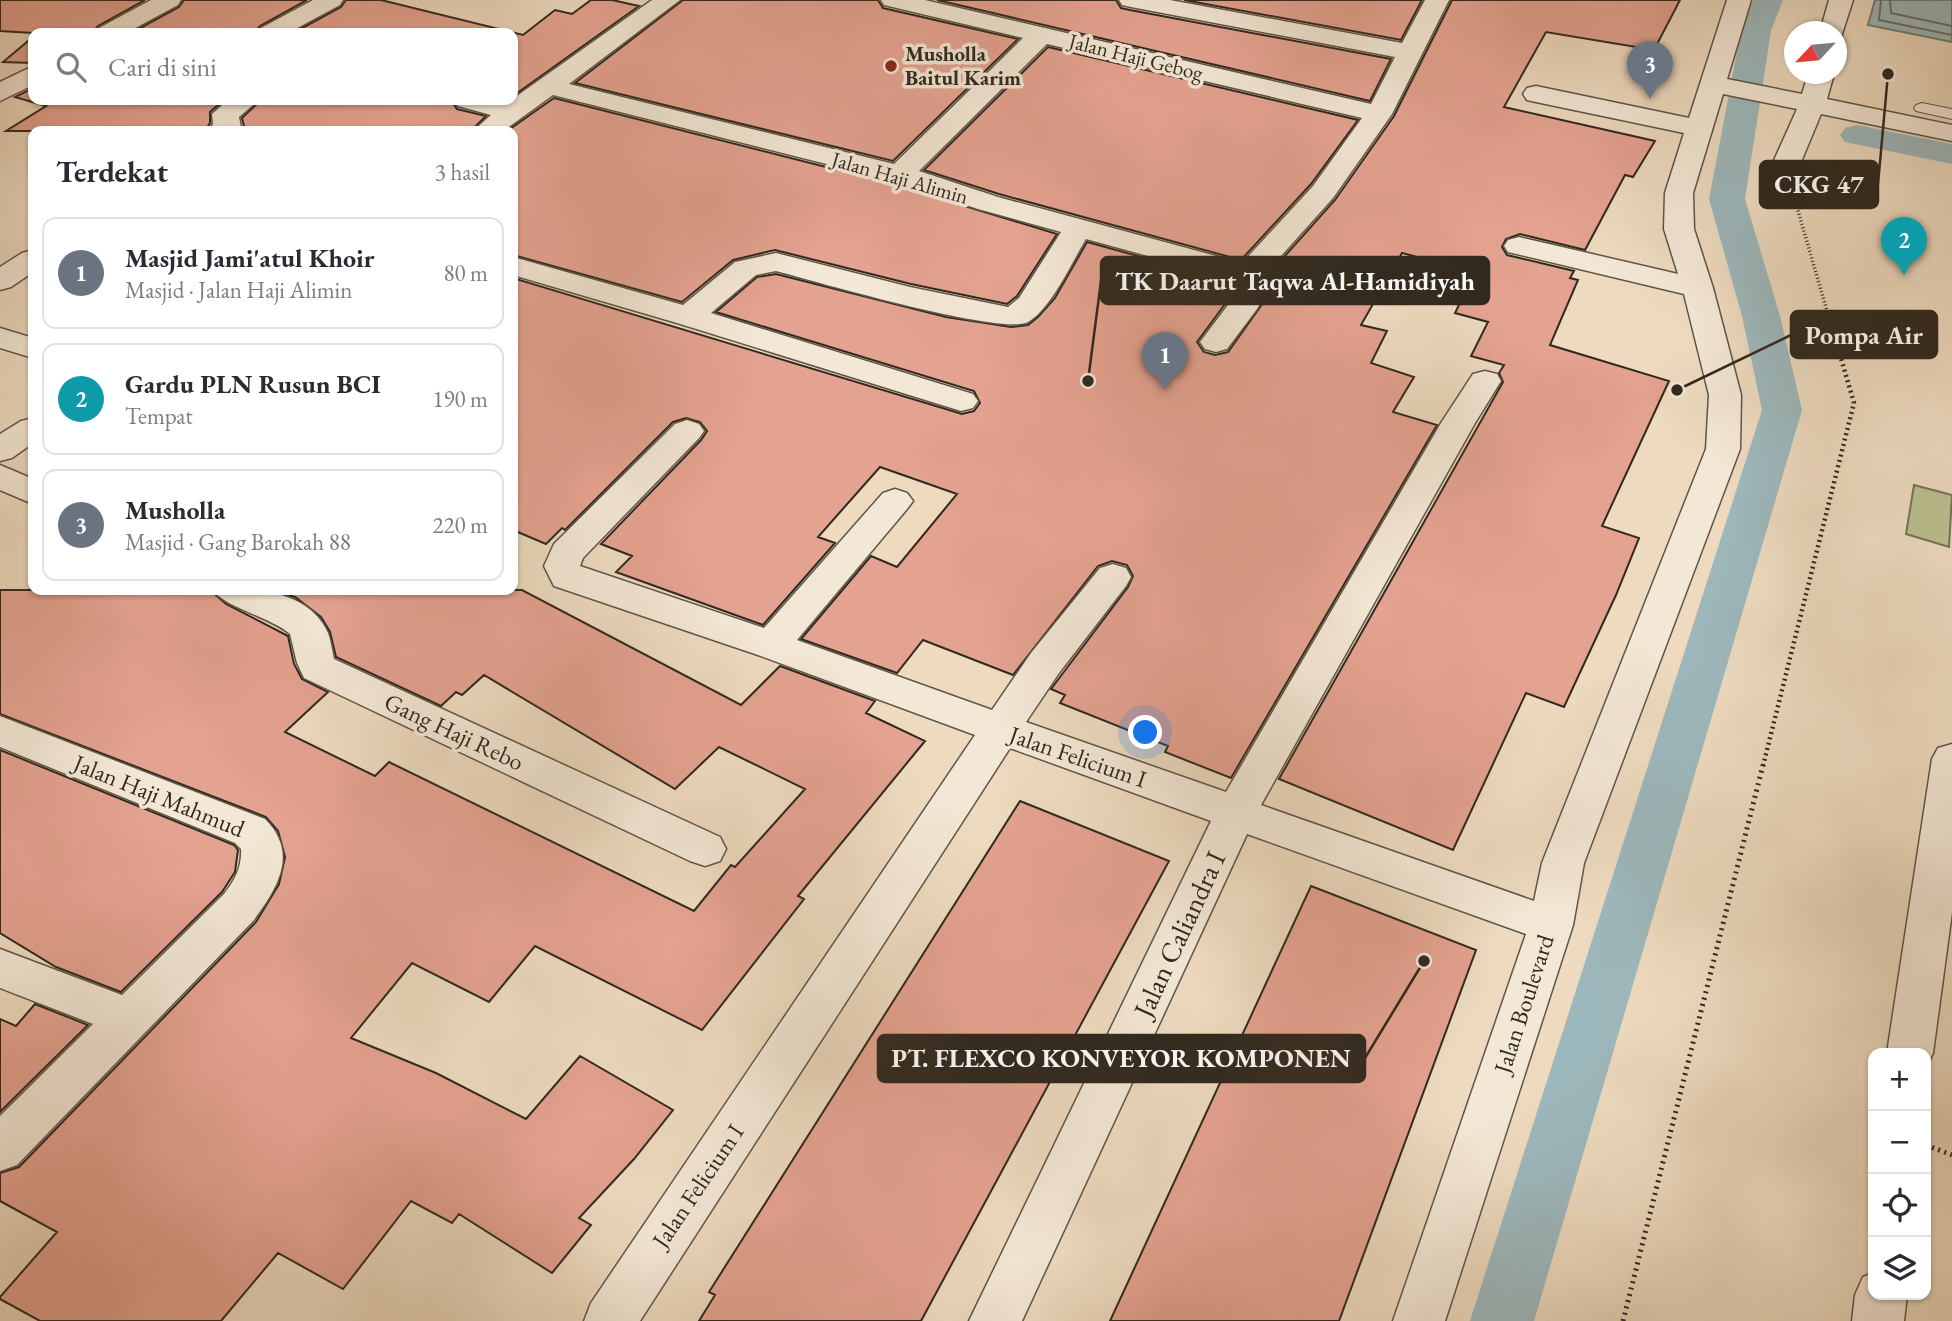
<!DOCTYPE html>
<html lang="id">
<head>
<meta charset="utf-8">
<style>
	:root { --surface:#fff; --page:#f7f7f7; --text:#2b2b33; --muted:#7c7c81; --line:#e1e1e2; --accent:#ea580c }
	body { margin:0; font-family:"EB Garamond",serif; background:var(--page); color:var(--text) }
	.controls { position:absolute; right:21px; bottom:21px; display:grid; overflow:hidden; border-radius:14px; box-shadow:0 2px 5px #0004 }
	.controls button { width:63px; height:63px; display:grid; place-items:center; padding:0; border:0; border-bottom:2px solid var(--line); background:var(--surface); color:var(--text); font:35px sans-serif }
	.compass { position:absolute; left:1784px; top:21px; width:63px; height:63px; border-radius:50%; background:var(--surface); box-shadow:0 2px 5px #0004; rotate:244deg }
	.you { position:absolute; left:1146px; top:733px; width:24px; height:24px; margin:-18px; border:5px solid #fff; border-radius:50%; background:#1a73e8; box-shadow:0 0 0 10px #1a73e833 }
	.badge { display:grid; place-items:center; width:46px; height:46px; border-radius:50%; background:var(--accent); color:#fff; font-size:23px; font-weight:700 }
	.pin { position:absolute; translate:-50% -58px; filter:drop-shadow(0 2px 4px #0008) }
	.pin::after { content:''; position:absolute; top:37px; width:24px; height:21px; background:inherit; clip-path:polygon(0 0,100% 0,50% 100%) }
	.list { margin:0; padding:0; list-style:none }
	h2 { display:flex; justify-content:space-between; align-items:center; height:91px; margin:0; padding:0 28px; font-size:30px }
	h2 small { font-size:23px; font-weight:400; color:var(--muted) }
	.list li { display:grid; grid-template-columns:46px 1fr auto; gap:21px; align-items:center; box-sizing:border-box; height:112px; margin:0 14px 14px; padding:0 14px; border:2px solid var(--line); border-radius:14px }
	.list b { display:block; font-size:26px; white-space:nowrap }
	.list p { margin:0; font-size:23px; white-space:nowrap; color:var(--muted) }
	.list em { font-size:23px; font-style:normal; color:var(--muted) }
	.icon { flex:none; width:38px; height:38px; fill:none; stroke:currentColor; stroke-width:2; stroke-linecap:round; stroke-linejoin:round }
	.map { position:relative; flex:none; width:1952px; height:1321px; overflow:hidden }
	.search { position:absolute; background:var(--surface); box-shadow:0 2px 5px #0004; left:28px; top:28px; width:490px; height:77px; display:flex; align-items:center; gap:18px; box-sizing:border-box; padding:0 24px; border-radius:14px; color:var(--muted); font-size:26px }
	.panel { position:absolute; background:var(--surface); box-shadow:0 2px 5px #0004; left:28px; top:126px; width:490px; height:469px; border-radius:14px }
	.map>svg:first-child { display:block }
	.green { fill:#babf90; stroke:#757458; stroke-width:2 }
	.water { fill:#9db8bc; stroke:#717f7d; stroke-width:2 }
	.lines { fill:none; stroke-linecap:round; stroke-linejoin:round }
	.shore { stroke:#66706e; stroke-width:2 }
	.canal { fill:#9db8bc; fill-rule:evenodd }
	.building { fill:#e4a290; stroke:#30291f; stroke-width:2 }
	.lane-casing { stroke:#5f5547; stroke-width:2 }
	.street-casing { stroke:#5f5547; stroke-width:3 }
	.path-far2 { stroke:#30291f; stroke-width:3.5; stroke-dasharray:1 2.5; stroke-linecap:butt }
	.path-far1 { stroke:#30291f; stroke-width:4.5; stroke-dasharray:2 3.5; stroke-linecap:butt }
	.path { stroke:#30291f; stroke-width:5; stroke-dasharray:2 4.5; stroke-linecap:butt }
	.lane { fill:#f3e7d5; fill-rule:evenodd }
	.street { fill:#f3e7d5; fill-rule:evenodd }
	.poi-dot { fill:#8f2418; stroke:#f3e7d5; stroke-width:2.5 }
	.labels { text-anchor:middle; stroke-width:7; stroke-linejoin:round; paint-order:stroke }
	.far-poi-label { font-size:21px; font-weight:bold; fill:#30291f; stroke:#f3e7d5; text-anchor:start }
	.far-street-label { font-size:21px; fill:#30291f; stroke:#f3e7d5 }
	.street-label { font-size:24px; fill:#30291f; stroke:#f3e7d5 }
	.near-street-label { font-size:28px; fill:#30291f; stroke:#f3e7d5 }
	.leader { fill:none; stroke:#30291f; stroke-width:2.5 }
	.callout-dot { fill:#30291f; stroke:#f3e7d5; stroke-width:2.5 }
	.callout { fill:#30291f; stroke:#30291f; stroke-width:2.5 }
	.callout-label { font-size:26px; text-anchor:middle; font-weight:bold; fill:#fff }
</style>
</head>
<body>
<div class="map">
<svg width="1952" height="1321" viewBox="0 0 1952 1321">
	<rect width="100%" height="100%" fill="#eddabf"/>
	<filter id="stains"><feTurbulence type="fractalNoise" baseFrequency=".00286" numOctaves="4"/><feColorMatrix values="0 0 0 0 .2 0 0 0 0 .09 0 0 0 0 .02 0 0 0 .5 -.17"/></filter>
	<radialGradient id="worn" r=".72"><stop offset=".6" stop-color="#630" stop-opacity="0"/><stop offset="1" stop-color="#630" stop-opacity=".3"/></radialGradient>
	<!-- green -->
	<path class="green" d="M1914 485 1952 495 1949 547 1906 534Z"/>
	<!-- water -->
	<path class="water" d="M1875 0H1952V42L1868 25Z"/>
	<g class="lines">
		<!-- shore -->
		<path class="shore" d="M1881 0 1879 20 1952 35
			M1890 0 1891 13 1952 26"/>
		<!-- canal -->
		<path class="canal" d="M1753 0H1783L1771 31 1745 199 1780 316 1802 410 1534 1321H1470L1762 410 1742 316 1709 199 1741 31Z
			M1857 125 1952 144V164L1845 142 1840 135 1845 128Z"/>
	</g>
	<!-- building -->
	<path class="building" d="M0 0H145L98 26 92 33H33L0 31Z
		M184 0H307L260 26 254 33H131L179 7Z
		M346 0H381L523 35 555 10 572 14 591 0H612L639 6 513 96V33H293L341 7Z
		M683 0H878L883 8 1018 39 893 161 575 83Z
		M937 0H1116L1121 8 1130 10 1391 59 1370 101Z
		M1184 0H1422L1401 40Z
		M1452 0H1680L1654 50 1546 32 1504 107 1655 141 1633 177 1625 175 1585 250 1520 234 1506 239 1502 247 1507 255 1574 271 1570 278 1578 280 1550 345 1669 381 1602 526 1639 538 1616 595 1564 707 1526 693 1453 850 1279 779 1503 382 1499 373 1504 365 1471 356 1488 322 1455 313 1475 272 1402 253 1361 325 1387 331 1371 363 1414 377 1393 412 1437 425 1231 778 1165 752 1168 746 1060 703 1065 695 1051 689 1128 587 1133 576 1127 565 1112 561 1098 566 1013 675 923 640 897 673 801 639 871 556 897 567 957 494 880 467 818 537 835 543 763 625 616 572 632 556 601 544 701 440 707 431 700 422 686 418 673 422 565 530 562 528 546 544 513 530V278L962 414 974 411 980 403 974 391 716 312 757 277 776 274 946 317 1011 327 1028 325 1038 317 1055 298 1087 242 1229 281 1228 300 1197 342 1204 352 1215 355 1228 352 1263 303 1266 277 1335 200 1394 116Z
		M33 37V63L3 62Z
		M1048 47 1358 120 1311 184 1241 260 999 194 924 170Z
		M33 88V100H224L210 112V123L205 131H6L46 106 15 97Z
		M554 98 889 183 1057 234 1017 296 1007 304 911 284 775 250 733 260 682 302 513 255V131H507Z
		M261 100H451L457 109 486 116 471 131H241L244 126 242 118Z
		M0 590H210L226 604 288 636 294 664 302 679 328 692 285 732 375 776 389 762 694 911 731 865 735 867 805 789 719 747 675 789 484 675 462 695 456 692 441 706 336 657 330 632 321 617 295 597 269 590H522L741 705 780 666 875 701 866 713 925 741 798 896 804 899 702 1030 535 946 489 1002 412 963 351 1038 436 1073 526 1119 580 1056 673 1110 634 1159 579 1218 591 1225 552 1273 459 1214 452 1223 411 1201 343 1289 278 1253 221 1321H40L0 1299V1297L57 1232 0 1201V1173L19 1167 256 922 279 884 285 857 278 831 266 817 0 714Z
		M0 750 234 845 238 850 235 872 222 892 121 992 56 967 0 933Z
		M1020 801 1169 861 921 1321H699L715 1295 709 1292Z
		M1311 886 1476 950 1339 1321H1110Z
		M35 1004 88 1025 0 1112V1019L16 1026Z"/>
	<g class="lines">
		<defs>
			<path id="lane" d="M1922 103 1952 109V119L1916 111 1914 108 1916 105Z"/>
			<path id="street" d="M151 0H181L178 5 126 33H95L99 28Z
				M313 0H343L340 5 288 33H257L261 28Z
				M652 0H680L569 84 894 164 1023 38 884 5 881 0H925L1371 104 1395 57 1131 7 1122 5 1119 0H1170L1402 43 1425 0H1449L1392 114 1333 198 1263 276 1261 302 1257 309 1227 349 1216 352 1205 349 1200 342 1231 301 1232 279 1086 239C1072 262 1051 309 1028 322 1002 336 814 281 776 271L756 275 711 313 973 394 978 401 973 408 961 411 677 323 513 275V257L683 305 735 262 776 253 910 287 1008 307 1019 298 1061 232 978 209 890 180 553 95 503 131H473L491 115 458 106 454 100H496L507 103ZM1047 44 1362 118 1313 186 1242 263 998 197 919 171Z
				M1727 0H1751L1727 79 1802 94 1808 74H1834L1827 99 1952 125V141L1821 114 1799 167 1795 173 1785 175 1775 173 1771 167 1797 109 1723 94 1693 193 1694 229 1713 288 1741 395 1740 449 1584 863 1573 925 1445 1321H1393L1526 934 1247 834 1022 1321H969L1211 821 1010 748 640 1321H584L591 1303 975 735 758 655 554 586 544 566 554 544 675 424 687 420 699 424 704 431 699 438 583 558 580 566 764 628 883 493 895 489 907 493 913 501 907 509 797 640 992 710 1031 653 1100 568 1113 564 1126 568 1131 577 1126 586 1059 673 1026 722 1226 792 1441 423 1473 374 1485 371 1497 374 1501 381 1475 423 1261 805 1534 901 1542 863 1706 449 1709 395 1684 294 1508 252 1504 246 1508 240 1519 237 1678 274 1664 229 1665 193 1684 133 1536 102 1527 100 1523 94 1527 88 1536 86 1689 118Z
				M1829 0H1853L1841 37 1836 38V32H1820Z
				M33 66V85L0 101V82Z
				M228 100H259L239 117 241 127 238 131H208L213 124 212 114Z
				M33 250V272L11 287 0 290V267L22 253Z
				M0 328 33 338V358L0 348Z
				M33 418V443L12 458 0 461V434L21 421Z
				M0 465 33 479V504L0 490Z
				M213 590C254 588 308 589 328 633 331 641 332 650 334 659L720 837 726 849 720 861 705 866 690 861 304 678 297 663 290 634C270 617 224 607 213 590Z
				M0 716 265 819C299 853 278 887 254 920L17 1165 0 1171V1116L93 1024 0 988V949L122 995 224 894C235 880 242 867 241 849L235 843 0 747Z
				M1952 744V912L1933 1053 1926 1068V1053H1887L1932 759 1938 748Z
				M1873 1273V1295H1907L1904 1321H1852L1855 1295 1863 1277Z"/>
		</defs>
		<!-- lane casing -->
		<use href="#lane" class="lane-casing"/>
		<!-- street casing -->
		<use href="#street" class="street-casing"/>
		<!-- path-far2 -->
		<path class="path-far2" d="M1794 197 1834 335"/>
		<!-- path-far1 -->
		<path class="path-far1" d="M1763 766 1854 403 1834 334"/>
		<!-- path -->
		<path class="path" d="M1926 1145 1952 1155
			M1623 1321 1763 765"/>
		<!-- lane -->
		<use href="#lane" class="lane"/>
		<!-- street -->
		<use href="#street" class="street"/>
	</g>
	<!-- markers -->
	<circle class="poi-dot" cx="891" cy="66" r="7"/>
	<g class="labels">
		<!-- far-poi labels -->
		<g class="far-poi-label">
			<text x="905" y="61">Musholla<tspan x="905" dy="24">Baitul Karim</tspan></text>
		</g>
		<!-- far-street labels -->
		<g class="far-street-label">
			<text transform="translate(1136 57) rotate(14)" y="7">Jalan Haji Gebog</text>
			<text transform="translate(900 178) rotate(16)" y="7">Jalan Haji Alimin</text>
		</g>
		<!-- street labels -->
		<g class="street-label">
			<text transform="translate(454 732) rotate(25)" y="8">Gang Haji Rebo</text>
			<text transform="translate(1078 757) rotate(19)" y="8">Jalan Felicium I</text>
			<text transform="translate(159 796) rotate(22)" y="8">Jalan Haji Mahmud</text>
			<text transform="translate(1524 1004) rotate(-72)" y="8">Jalan Boulevard</text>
			<text transform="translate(698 1186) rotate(-56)" y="8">Jalan Felicium I</text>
		</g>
		<!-- near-street labels -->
		<g class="near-street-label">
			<text transform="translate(1179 934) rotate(-65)" y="10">Jalan Caliandra I</text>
		</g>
	</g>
	<!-- callouts -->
	<path class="leader" d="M1888 74L1878 184M1088 381L1101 281M1677 390L1791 335M1424 961L1365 1058"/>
	<g class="callout-dot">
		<circle cx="1888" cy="74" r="7"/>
		<circle cx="1088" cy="381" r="7"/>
		<circle cx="1677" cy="390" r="7"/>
		<circle cx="1424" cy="961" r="7"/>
	</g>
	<g class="callout">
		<rect x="1760" y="161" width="118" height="47" rx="7"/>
		<rect x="1101" y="257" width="388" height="47" rx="7"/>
		<rect x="1791" y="311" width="146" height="47" rx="7"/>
		<rect x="878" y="1035" width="487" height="47" rx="7"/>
	</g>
	<g class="callout-label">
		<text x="1819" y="193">CKG 47</text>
		<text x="1295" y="290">TK Daarut Taqwa Al-Hamidiyah</text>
		<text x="1864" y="344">Pompa Air</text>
		<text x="1121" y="1067">PT. FLEXCO KONVEYOR KOMPONEN</text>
	</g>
	<rect width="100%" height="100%" filter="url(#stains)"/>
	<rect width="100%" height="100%" fill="url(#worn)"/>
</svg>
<div class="controls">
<button>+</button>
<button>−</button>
<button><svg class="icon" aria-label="locate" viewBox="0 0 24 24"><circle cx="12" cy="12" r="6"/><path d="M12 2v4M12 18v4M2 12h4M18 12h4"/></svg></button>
<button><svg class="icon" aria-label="layers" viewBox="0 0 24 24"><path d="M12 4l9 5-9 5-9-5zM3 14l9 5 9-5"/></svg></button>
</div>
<svg class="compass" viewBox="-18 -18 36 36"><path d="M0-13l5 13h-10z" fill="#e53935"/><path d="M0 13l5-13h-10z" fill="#7c7c81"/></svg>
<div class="you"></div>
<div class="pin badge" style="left:1165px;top:390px;background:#6b7280">1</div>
<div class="pin badge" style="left:1904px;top:275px;background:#0f9aa8">2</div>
<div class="pin badge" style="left:1650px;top:99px;background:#6b7280">3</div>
<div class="search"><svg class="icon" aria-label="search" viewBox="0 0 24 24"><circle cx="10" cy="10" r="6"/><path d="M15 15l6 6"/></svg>Cari di sini</div>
<section class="panel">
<h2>Terdekat<small>3 hasil</small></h2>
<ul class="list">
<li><span class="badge" style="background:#6b7280">1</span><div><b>Masjid Jami'atul Khoir</b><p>Masjid · Jalan Haji Alimin</p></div><em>80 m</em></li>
<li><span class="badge" style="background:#0f9aa8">2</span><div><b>Gardu PLN Rusun BCI</b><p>Tempat</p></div><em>190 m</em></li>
<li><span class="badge" style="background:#6b7280">3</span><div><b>Musholla</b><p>Masjid · Gang Barokah 88</p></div><em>220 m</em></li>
</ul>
</section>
</div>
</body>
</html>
